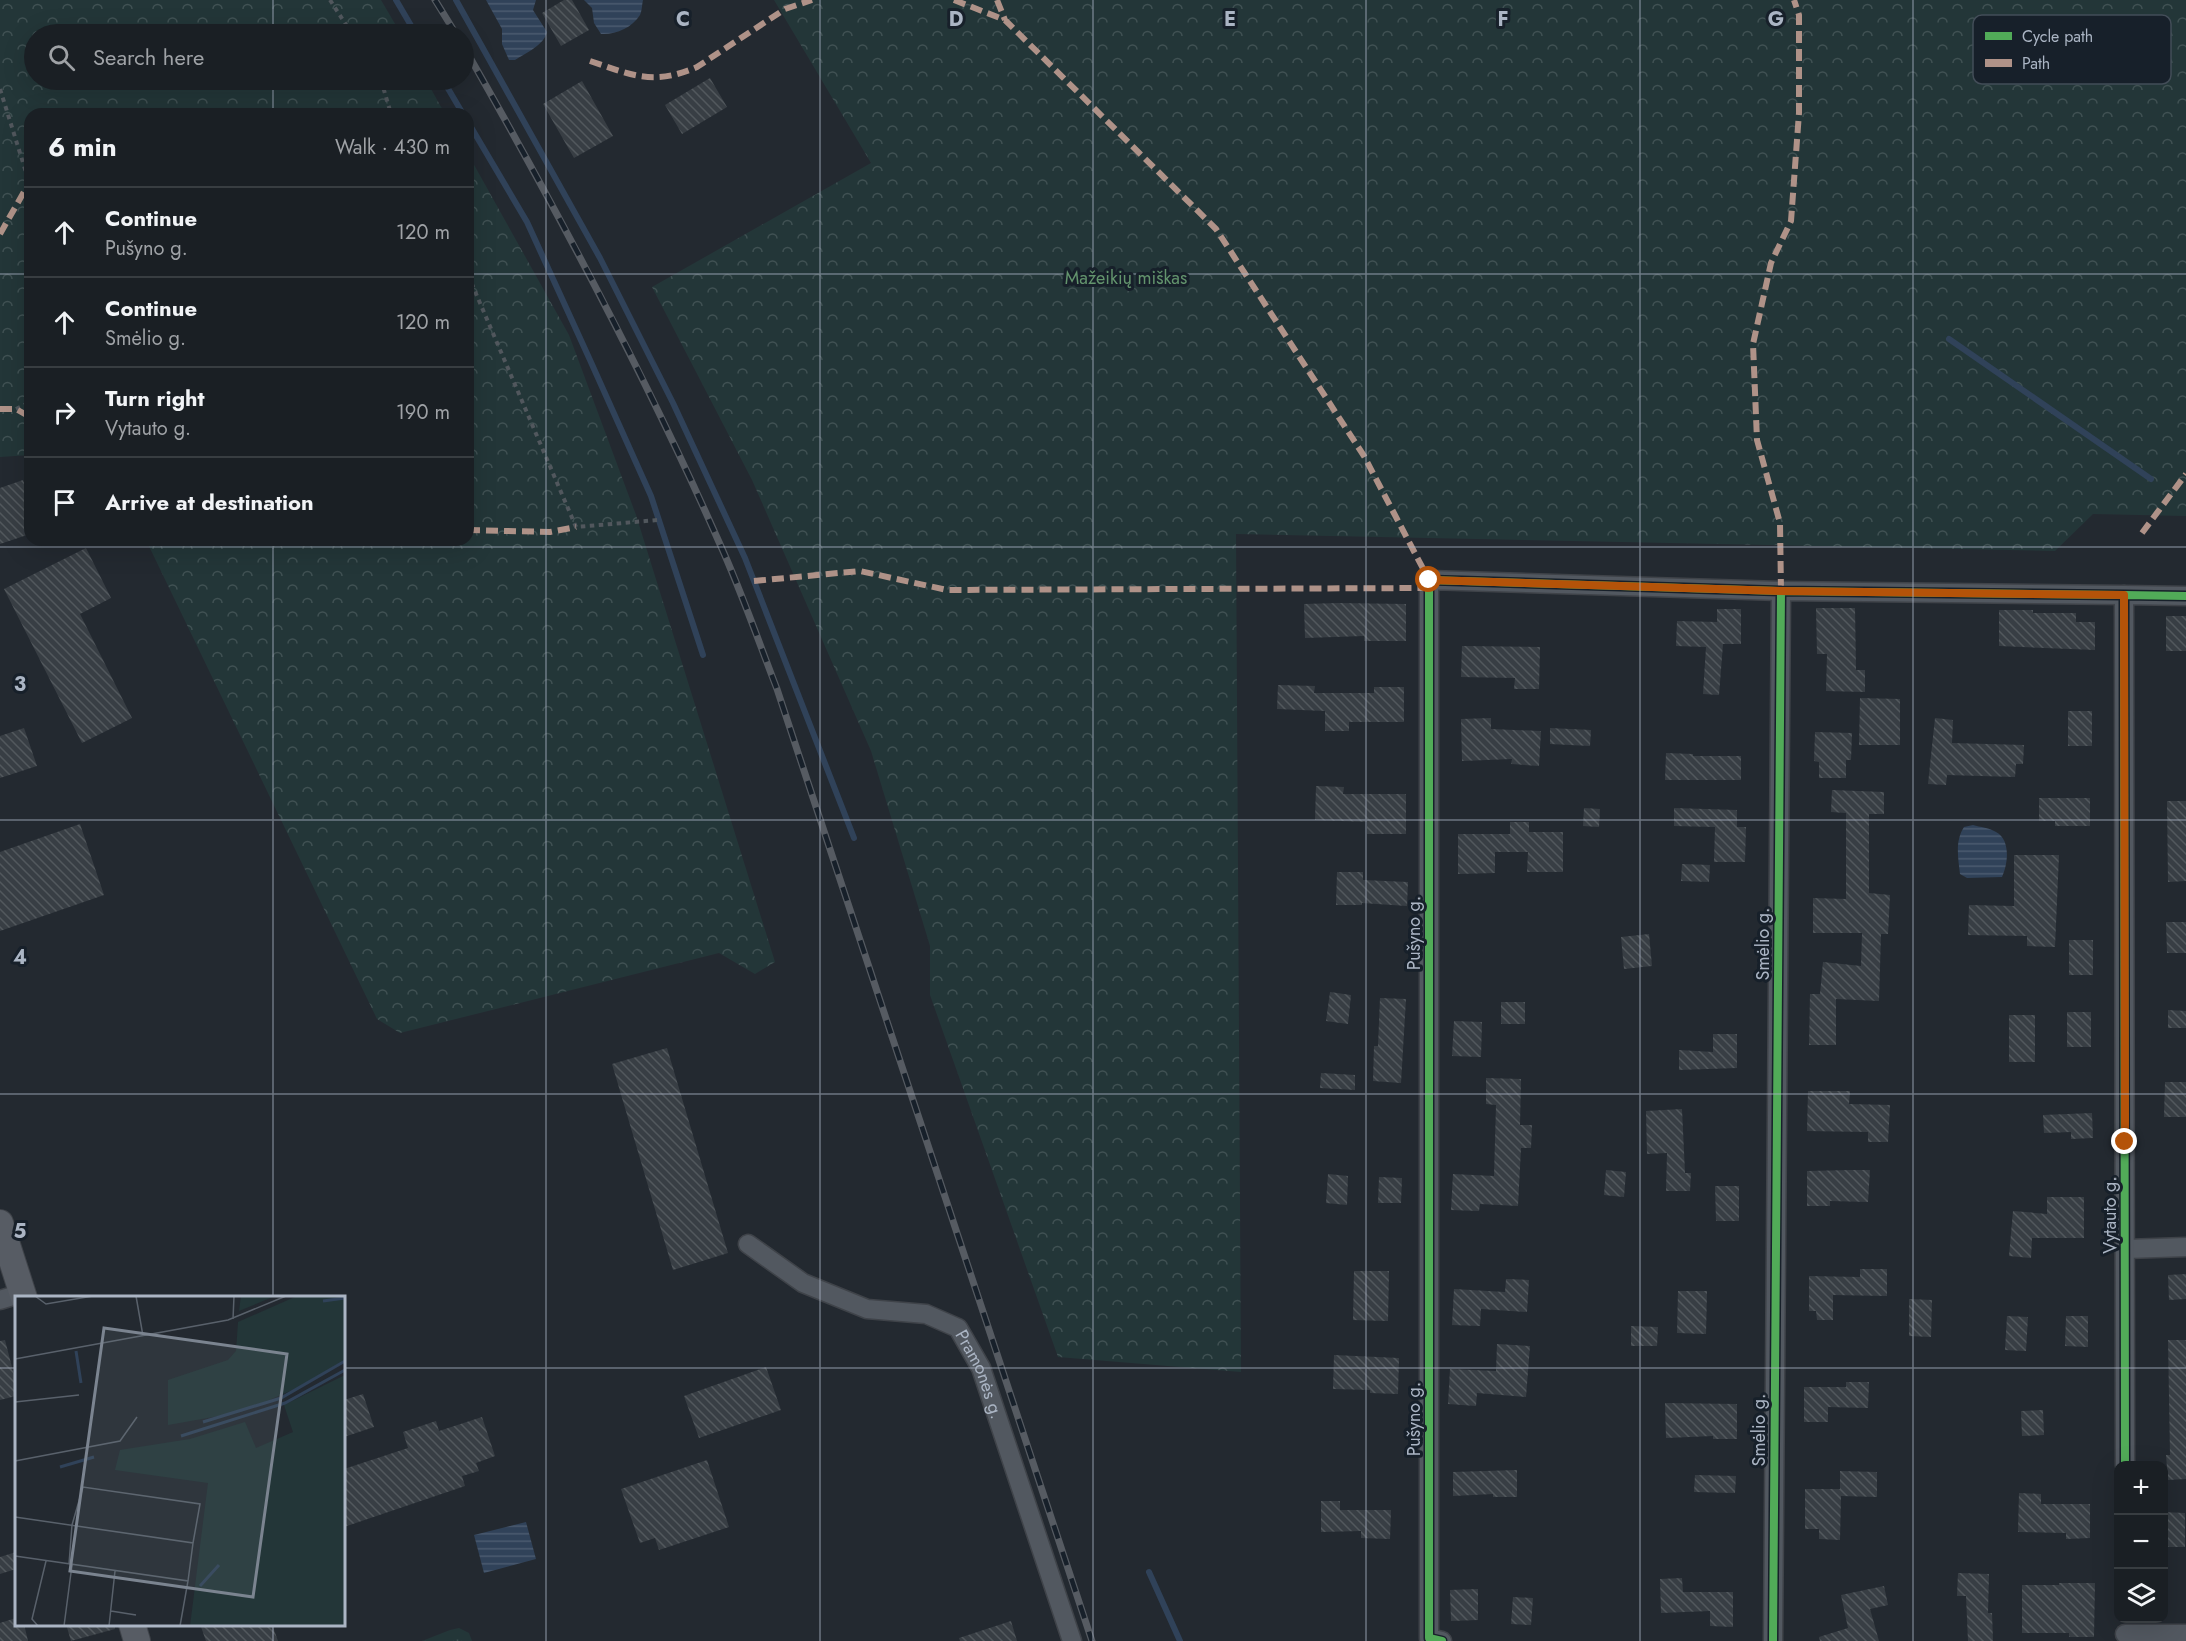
<!DOCTYPE html>
<html lang="en">
<head>
<meta charset="utf-8">
<style>
	:root { --surface:#1a1f24; --page:#23272c; --text:#f1f3f6; --muted:#9fa2a6; --line:#383d41 }
	body { margin:0; font-family:Jost,sans-serif; background:var(--page); color:var(--text) }
	.controls { position:absolute; right:18px; bottom:18px; display:grid; overflow:hidden; border-radius:12px; box-shadow:0 6px 24px #0002 }
	.controls button { width:54px; height:54px; display:grid; place-items:center; padding:0; border:0; border-bottom:2px solid var(--line); background:var(--surface); color:var(--text); font:30px sans-serif }
	.stop { position:absolute; width:18px; height:18px; margin:-14px; border:4px solid #b45309; border-radius:50%; background:#fff }
	.stop.end { background:#b45309; border-color:#fff; box-shadow:0 2px 6px #0008 }
	.list { margin:0; padding:0; list-style:none }
	h2 { display:flex; justify-content:space-between; align-items:center; height:78px; margin:0; padding:0 24px; font-size:26px }
	h2 small { font-size:20px; font-weight:400; color:var(--muted) }
	.list li { display:grid; grid-template-columns:39px 1fr auto; gap:18px; align-items:center; box-sizing:border-box; height:90px; padding:0 24px; border-top:2px solid var(--line) }
	.list b { display:block; font-size:22px; white-space:nowrap }
	.list p { margin:0; font-size:20px; white-space:nowrap; color:var(--muted) }
	.list em { font-size:20px; font-style:normal; color:var(--muted) }
	.icon { flex:none; width:33px; height:33px; fill:none; stroke:currentColor; stroke-width:2; stroke-linecap:round; stroke-linejoin:round }
	.map { position:relative; flex:none; width:2186px; height:1641px; overflow:hidden }
	.search { position:absolute; background:var(--surface); box-shadow:0 6px 24px #0002; left:24px; top:24px; width:450px; height:66px; display:flex; align-items:center; gap:15px; box-sizing:border-box; padding:0 21px; border-radius:33px; color:var(--muted); font-size:22px }
	.panel { position:absolute; background:var(--surface); box-shadow:0 6px 24px #0002; left:24px; top:108px; width:450px; height:438px; border-radius:18px }
	.map>svg:first-child { display:block }
	.grass { fill:url(#grass-tufts) }
	.forest { fill:url(#forest-crowns) }
	.water { fill:url(#water-rules) }
	.lines { fill:none; stroke-linecap:round; stroke-linejoin:round }
	.stream { stroke:#304259; stroke-width:6 }
	.building { fill:url(#building-back-hatch) }
	.minor-casing { stroke:#3f4349; stroke-width:21 }
	.secondary-casing { stroke:#3f4349; stroke-width:28 }
	.path { stroke:#51575d; stroke-width:4; stroke-dasharray:4.5 4.5; stroke-linecap:butt }
	.minor { stroke:#525860; stroke-width:18 }
	.secondary { stroke:#575c64; stroke-width:26 }
	.rail-casing { stroke:#565b62; stroke-width:7 }
	.rail { stroke:#17202a; stroke-width:4.5; stroke-dasharray:14; stroke-linecap:butt }
	.quiet { stroke:#af9288; stroke-width:6; stroke-dasharray:12 6; stroke-linecap:butt }
	.cycleway-casing { stroke:#17202a; stroke-width:11 }
	.cycleway { stroke:#51ab58; stroke-width:8 }
	.route { stroke:#b45309; stroke-width:8 }
	.grid { fill:none; stroke:#abb5c4; stroke-width:1.5; stroke-opacity:0.55 }
	.labels { text-anchor:middle; stroke-width:6; stroke-linejoin:round; paint-order:stroke }
	.park-label { font-size:18px; fill:#63946d; stroke:#17202a }
	.street-label { font-size:18px; fill:#abb5c4; stroke:#17202a }
	.inset-river { fill:none; stroke:#304259; stroke-width:3 }
	.inset-road { fill:none; stroke:#59616b; stroke-width:1.5 }
	.view { fill:#7b8490; fill-opacity:0.15; stroke:#7b8490; stroke-width:3 }
	.inset-edge { fill:none; stroke:#abb5c4; stroke-width:3 }
	.key { fill:#17202a; stroke:#434d58; stroke-width:1.5 }
	.key-label { font-size:16px; fill:#abb5c4 }
	.grid-label { font-size:20px; text-anchor:middle; font-weight:bold; fill:#abb5c4; stroke:#17202a; stroke-width:6; stroke-linejoin:round; paint-order:stroke }
</style>
</head>
<body>
<div class="map">
<svg width="2186" height="1641" viewBox="0 0 2186 1641">
	<defs>
		<pattern id="grass-tufts" width="24" height="20" patternUnits="userSpaceOnUse" patternTransform="scale(1.5)"><rect width="24" height="20" fill="#233638"/><path d="M3 7l-1-3M5 7V3M7 7l1-3M15 17l-1-3M17 17v-4M19 17l1-3" fill="none" stroke="#405153"/></pattern>
		<pattern id="forest-crowns" width="20" height="18" patternUnits="userSpaceOnUse" patternTransform="scale(1.5)"><rect width="20" height="18" fill="#233638"/><path d="M2 6a3 3 0 1 1 6 0M12 15a3 3 0 1 1 6 0" fill="none" stroke="#405153"/></pattern>
		<pattern id="water-rules" width="6" height="5" patternUnits="userSpaceOnUse" patternTransform="scale(1.5)"><rect width="6" height="5" fill="#304259"/><path d="M0 2.5h6" fill="none" stroke="#4b5b6f"/></pattern>
		<pattern id="building-back-hatch" width="6" height="6" patternUnits="userSpaceOnUse" patternTransform="scale(1.5)"><rect width="6" height="6" fill="#383e44"/><path d="M-1 5l2 2M0 0l6 6M5-1l2 2" fill="none" stroke="#52585d"/></pattern>
	</defs>
	<rect width="100%" height="100%" fill="#232930"/>
	<!-- grass -->
	<path class="grass" d="M459 1628 469 1633 472 1641H422L450 1630Z"/>
	<!-- forest -->
	<path class="forest" d="M0 0H381L401 34H34V80H426L445 114H30V455L0 457Z
		M774 0H2186V516L2093 514 2055 551 1236 534 1241 1372 1058 1357 930 995V946L871 751 752 480 652 287 871 163Z
		M468 154 569 335 636 515 775 962 755 974 719 953 400 1033 377 1019 146 540H468Z"/>
	<!-- water -->
	<path class="water" d="M486 0H536L533 10 547 32C544 45 526 53 515 60H509L502 44V29Z
		M584 0H643C642 4 642 11 640 15 632 28 615 35 601 34L594 23 592 8Z
		M1973 825C1980 827 1990 828 1996 832 2011 840 2008 864 2002 877L1967 878 1960 874C1958 857 1955 841 1964 827Z
		M526 1522 536 1559 484 1573 474 1535Z"/>
	<g class="lines">
		<!-- stream -->
		<path class="stream" d="M396 0 416 34
			M456 0 600 258 673 403 745 558 854 838
			M443 80 463 114
			M468 122 527 222 590 360 651 496 703 655
			M1949 339 2151 479
			M1149 1572 1180 1641"/>
	</g>
	<!-- building -->
	<path class="building" d="M564 0H572L589 30 561 46 542 13Z
		M710 78 727 107 682 134 665 105Z
		M582 81 613 136 574 158 543 104Z
		M23 480 30 500V534L0 544V488Z
		M86 548 111 598 80 614 132 718 82 743 4 589Z
		M1338 603 1406 604V641H1364V636L1305 638 1304 604Z
		M1816 608H1855L1856 670H1865V692L1826 691 1827 654H1817Z
		M1717 609H1741V644H1723L1719 695 1703 694 1706 647 1676 646 1677 621 1717 622Z
		M1999 610H2033V613H2076V622H2095V650L1999 646Z
		M2166 616H2186V651H2166Z
		M1462 646 1540 647 1539 689H1514L1515 678 1461 677Z
		M1278 685 1315 686 1314 693H1374V687H1404V722H1349V731H1325V711L1277 709Z
		M1860 698 1900 699V745H1859Z
		M2068 711H2092V746H2068Z
		M1491 718V729L1541 731 1539 766 1511 764 1512 759 1462 761 1461 719Z
		M1935 718 1953 720 1952 743 2024 745 2023 764H2016L2015 777 1947 775 1946 785 1928 784Z
		M24 728 37 766 0 778V736Z
		M1550 728 1591 730 1590 746 1550 744Z
		M1815 732 1852 733 1851 760H1846V778H1819V762L1814 761Z
		M1666 753 1693 754V756H1741V780H1665Z
		M1316 786 1344 787 1343 794H1406V834H1367V822L1315 820Z
		M1832 790 1884 792V814H1869V893L1890 895 1888 934H1881L1879 1001 1836 999V1045H1809L1810 994H1820L1823 962 1861 966 1862 933H1813V898L1846 899V813L1831 812Z
		M2039 798H2090V826H2055V821H2039Z
		M2167 801H2186V881L2168 882Z
		M1584 808 1600 809 1599 827 1583 826Z
		M1674 808 1737 810V827H1746L1745 862H1714L1715 827 1674 826Z
		M1510 822H1529V832H1563V872H1527L1528 852H1495V873L1458 874V834H1510Z
		M80 824 104 895 0 931V852Z
		M2014 855H2059L2055 947 2027 946V936L1968 935 1969 905 2014 906Z
		M1682 864 1710 865 1709 882 1681 881Z
		M1337 872H1363V880L1408 882 1407 906 1362 903V905H1336Z
		M2166 922H2186V953H2167Z
		M1649 934 1652 966 1624 969 1621 937Z
		M2069 940H2093V975H2069Z
		M1330 992 1351 995 1348 1024 1326 1021Z
		M1380 998 1406 999 1401 1083 1373 1081 1374 1046H1378Z
		M1501 1002H1525V1024H1501Z
		M2168 1010 2186 1011V1028H2168Z
		M2067 1012H2091V1047H2067Z
		M2009 1015H2035V1062H2009Z
		M1454 1021 1482 1022 1481 1057 1452 1056Z
		M1713 1034H1737V1068L1679 1070V1050L1713 1052Z
		M667 1048 728 1253 673 1270 612 1064Z
		M1321 1073 1355 1075V1090L1320 1088Z
		M1486 1078 1521 1079 1520 1125H1532L1531 1148H1521L1518 1206 1480 1204 1479 1211 1451 1210 1453 1174 1494 1176 1496 1105 1486 1104Z
		M2165 1082H2186V1117H2164Z
		M1808 1091H1850L1849 1104 1890 1105 1888 1142H1868V1132L1807 1131Z
		M1682 1109 1685 1173H1691L1690 1191H1666L1667 1153 1647 1154 1646 1111Z
		M2092 1113 2093 1138 2071 1139V1132L2044 1133 2043 1115Z
		M1606 1170 1626 1172 1624 1197 1604 1195Z
		M1850 1170H1870L1868 1202 1830 1201V1206H1807V1171Z
		M1328 1174 1348 1176 1347 1205 1326 1203Z
		M1379 1177 1402 1178 1401 1203H1378Z
		M1715 1186H1739V1221H1716Z
		M2047 1197H2084V1238H2032L2031 1258 2009 1256 2013 1211 2047 1214Z
		M1860 1269H1887V1296L1833 1295V1320H1817L1816 1311H1809V1276L1860 1277Z
		M1354 1271H1389L1388 1321 1353 1320Z
		M2186 1274V1299L2169 1300 2168 1275Z
		M1506 1279 1529 1280 1527 1312 1481 1309 1480 1326 1452 1325 1454 1289 1505 1292Z
		M1678 1291H1707L1706 1334 1677 1333Z
		M1909 1299 1932 1300 1931 1337 1909 1336Z
		M2007 1316 2028 1317 2026 1351 2005 1350Z
		M2066 1316H2088V1347L2065 1346Z
		M1631 1326 1658 1327 1657 1346H1631Z
		M5 1340 16 1383V1396L0 1400V1341Z
		M2168 1340H2186V1479L2168 1480 2166 1455H2170Z
		M1497 1344 1530 1346 1526 1397 1477 1393 1476 1406 1448 1404 1450 1369 1496 1371Z
		M1334 1355 1399 1358 1398 1394 1370 1393V1390L1333 1389Z
		M766 1367 781 1410 699 1438 684 1396Z
		M1846 1382H1869L1868 1408 1828 1407V1422H1804V1387H1846Z
		M363 1394 374 1427 344 1437V1400Z
		M1665 1403 1737 1404V1439H1713V1436L1666 1438Z
		M2043 1410 2044 1435 2022 1436 2021 1411Z
		M482 1417 495 1456 476 1463 479 1471 462 1476 465 1486 344 1527V1469L408 1448 403 1432 436 1421 439 1431Z
		M707 1460 729 1527 659 1550 655 1538 640 1543 621 1489Z
		M1517 1470V1497H1493V1494L1453 1496V1472Z
		M1840 1471 1877 1472V1497L1841 1496 1840 1540 1819 1539V1529H1805V1489H1840Z
		M1695 1475 1736 1476 1735 1493 1694 1492Z
		M2019 1493 2041 1494V1504H2090V1538L2066 1539V1533L2018 1532Z
		M1321 1501H1340V1510H1391L1390 1539 1361 1538V1531L1321 1532Z
		M2163 1512 2185 1513V1547H2163Z
		M16 1552V1569L0 1574V1557Z
		M1958 1573 1989 1574 1988 1613H1992L1993 1641H1968L1966 1596H1957Z
		M1682 1578 1683 1592H1733V1627L1710 1626V1611L1661 1613 1660 1579Z
		M2059 1583H2095L2094 1637H2069V1633H2022V1585H2059Z
		M1884 1586 1888 1605 1870 1609 1879 1641H1820L1819 1637 1848 1628 1841 1595Z
		M1478 1589V1620L1451 1621 1450 1590Z
		M1513 1597 1533 1598 1531 1625 1511 1624Z
		M16 1618V1624H24L28 1641H0V1623Z
		M1011 1621 1017 1641H960L959 1638Z
		M66 1624H114L115 1629 71 1641Z
		M200 1624H272L278 1641H206Z"/>
	<g class="lines">
		<defs>
			<g id="minor">
				<path id="s1" d="M748 1244 803 1283 867 1309 926 1314 958 1328 981 1368 1072 1641"/>
				<path d="M2126 1249 2186 1247"/>
				<path d="M0 1300 23 1293"/>
				<path d="M2125 1466 2124 595 2186 596"/>
				<path d="M2125 1634H2186"/>
				<path d="M1442 1641 1429 1638V580L1781 591"/>
				<path d="M1773 1641 1781 591 2124 595"/>
			</g>
			<path id="secondary" d="M0 1223 24 1298
				M132 1624 137 1641"/>
		</defs>
		<!-- minor casing -->
		<use href="#minor" class="minor-casing"/>
		<!-- secondary casing -->
		<use href="#secondary" class="secondary-casing"/>
		<!-- path -->
		<path class="path" d="M330 0 352 34
			M381 80 391 114
			M0 89 30 185
			M468 275 576 527 658 520
			M16 409 30 402"/>
		<!-- minor -->
		<use href="#minor" class="minor"/>
		<!-- secondary -->
		<use href="#secondary" class="secondary"/>
		<defs>
			<path id="rail" d="M435 0 456 34
				M464 47C556 208 644 372 719 542 741 590 758 640 777 689L1092 1641"/>
		</defs>
		<!-- rail casing -->
		<use href="#rail" class="rail-casing"/>
		<!-- rail -->
		<use href="#rail" class="rail"/>
		<!-- quiet -->
		<path class="quiet" d="M954 0 1005 20 1216 229 1364 456 1429 580
			M997 0 1005 20
			M590 61C632 75 653 86 697 67L785 9 812 0
			M0 234 29 183
			M0 409H16L30 417
			M468 530 550 532 576 527
			M2142 533 2186 474
			M754 581 860 571 947 590 1429 588
			M1781 591 1780 523 1757 440 1753 344 1771 263 1791 221 1799 113V15L1794 0"/>
		<defs>
			<path id="cycleway" d="M2125 1466 2124 595 2186 596
				M1442 1641 1429 1638V580L1781 591
				M1773 1641 1781 591 2124 595"/>
		</defs>
		<!-- cycleway casing -->
		<use href="#cycleway" class="cycleway-casing"/>
		<!-- cycleway -->
		<use href="#cycleway" class="cycleway"/>
	</g>
	<g class="lines">
		<!-- route -->
		<path class="route" d="M1429 580 1781 591 2124 595 2125 1142"/>
	</g>
	<!-- grid -->
	<path class="grid" d="M273 0V34M546 0V1641M820 0V1641M1093 0V1641M1366 0V1641M1640 0V1641M1913 0V1641M273 80V114M0 274H30M468 274H2186M273 540V1298M0 547H2186M0 820H2186M0 1094H2186M0 1368H16M344 1368H2186M273 1624V1641"/>
	<g class="labels">
		<!-- park labels -->
		<g class="park-label">
			<text x="1126" y="284">Mažeikių miškas</text>
		</g>
		<!-- street labels -->
		<g class="street-label">
			<text transform="translate(1414 933) rotate(-90)" y="6">Pušyno g.</text>
			<text transform="translate(1763 944) rotate(-90)" y="6">Smėlio g.</text>
			<text transform="translate(2110 1215) rotate(-90)" y="6">Vytauto g.</text>
			<text dy="6" stroke="none"><textPath href="#s1" startOffset="282">Pramonės g.</textPath></text>
			<text transform="translate(1414 1419) rotate(-90)" y="6">Pušyno g.</text>
			<text transform="translate(1759 1430) rotate(-90)" y="6">Smėlio g.</text>
		</g>
	</g>
	<!-- overview -->
	<g transform="translate(15 1296)">
		<rect width="330" height="330" fill="#232930"/>
		<path d="M226 0H260L224 15ZM282 0H330V64L282 92 226 116 153 129V84L213 64 221 55 223 26ZM330 79V330H175L193 187 100 174 105 154 175 143 230 126 241 152 278 136 269 109Z" fill="#233638"/>
		<path class="inset-river" d="M308 5 330 2M61 55 66 87M188 126 266 102 330 65M166 140 270 107 330 74M45 171 79 161M185 290 204 269"/>
		<path class="inset-road" d="M20 0 31 8 78 0M121 0 128 40M218 23 219 0M0 63 213 24 271 0M0 106 64 99M0 165 105 145 122 121M0 221 178 247 173 285M0 260 173 285 165 330M54 268 57 229 68 191 185 208 178 247M96 315 121 319M23 330 17 323 31 265M49 330 57 269M94 330 100 275"/>
		<path class="view" d="M89 32 272 58 238 301 55 275Z"/>
		<rect width="330" height="330" class="inset-edge"/>
	</g>
	<!-- legend -->
	<rect x="1973" y="15" width="198" height="69" rx="9" class="key"/>
	<rect x="1985" y="32" width="27" height="8" fill="#51ab58"/>
	<rect x="1985" y="59" width="27" height="8" fill="#af9288"/>
	<g class="key-label">
		<text x="2022" y="42">Cycle path</text>
		<text x="2022" y="69">Path</text>
	</g>
	<g class="grid-label">
		<text x="683" y="26">C</text>
		<text x="956" y="26">D</text>
		<text x="1230" y="26">E</text>
		<text x="1503" y="26">F</text>
		<text x="1776" y="26">G</text>
		<text x="20" y="691">3</text>
		<text x="20" y="964">4</text>
		<text x="20" y="1238">5</text>
	</g>
</svg>
<div class="controls">
<button>+</button>
<button>−</button>
<button><svg class="icon" aria-label="layers" viewBox="0 0 24 24"><path d="M12 4l9 5-9 5-9-5zM3 14l9 5 9-5"/></svg></button>
</div>
<div class="stop" style="left:1429px;top:580px"></div>
<div class="stop end" style="left:2125px;top:1142px"></div>
<div class="search"><svg class="icon" aria-label="search" viewBox="0 0 24 24"><circle cx="10" cy="10" r="6"/><path d="M15 15l6 6"/></svg>Search here</div>
<section class="panel">
<h2>6 min<small>Walk · 430 m</small></h2>
<ul class="list">
<li><svg class="icon" aria-label="ahead" viewBox="0 0 24 24"><path d="M12 20V5M6 11l6-6 6 6"/></svg><div><b>Continue</b><p>Pušyno g.</p></div><em>120 m</em></li>
<li><svg class="icon" aria-label="ahead" viewBox="0 0 24 24"><path d="M12 20V5M6 11l6-6 6 6"/></svg><div><b>Continue</b><p>Smėlio g.</p></div><em>120 m</em></li>
<li><svg class="icon" aria-label="right" viewBox="0 0 24 24"><path d="M7 20v-9h11M14 6l5 5-5 5"/></svg><div><b>Turn right</b><p>Vytauto g.</p></div><em>190 m</em></li>
<li><svg class="icon" aria-label="arrive" viewBox="0 0 24 24"><path d="M6 21V4h12l-3 4 3 4H6"/></svg><div><b>Arrive at destination</b></div></li>
</ul>
</section>
</div>
</body>
</html>
